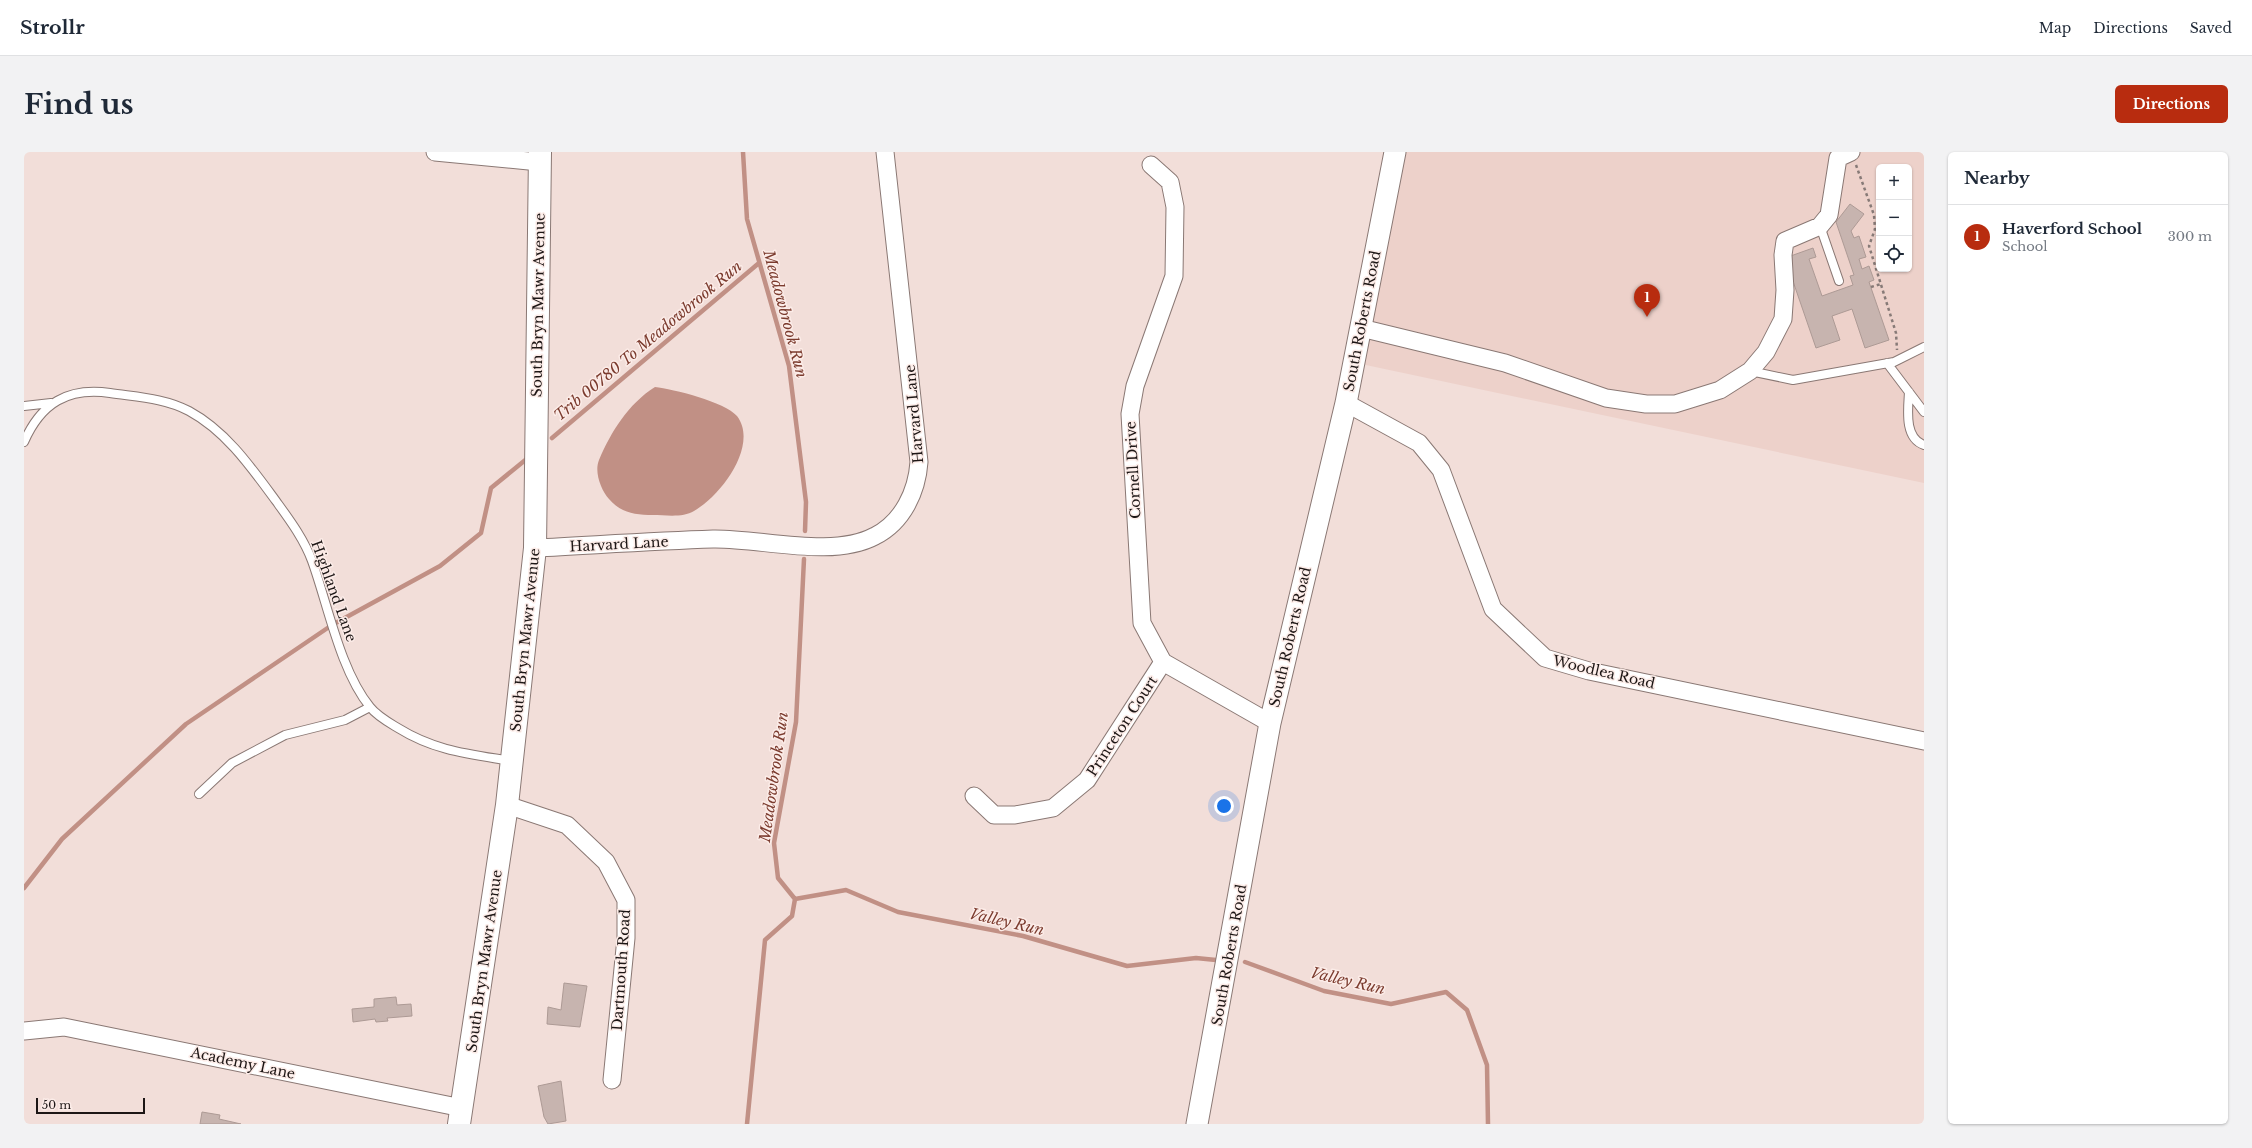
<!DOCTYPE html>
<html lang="en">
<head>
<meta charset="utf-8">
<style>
	:root { --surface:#fff; --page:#f2f2f3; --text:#1f2937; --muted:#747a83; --line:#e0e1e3; --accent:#b82c0f }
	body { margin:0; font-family:"Libre Baskerville",serif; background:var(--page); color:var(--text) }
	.controls { position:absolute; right:12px; top:12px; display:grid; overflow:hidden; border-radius:6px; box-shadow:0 1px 3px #0004 }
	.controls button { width:36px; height:36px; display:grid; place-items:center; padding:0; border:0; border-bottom:1px solid var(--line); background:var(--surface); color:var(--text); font:20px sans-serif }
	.scale { position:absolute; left:12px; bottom:10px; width:109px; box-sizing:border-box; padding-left:4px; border:2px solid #1d1615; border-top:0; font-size:11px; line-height:14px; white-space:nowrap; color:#1d1615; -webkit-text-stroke:3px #fcece8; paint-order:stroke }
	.you { position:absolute; left:1200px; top:654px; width:14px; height:14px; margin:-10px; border:3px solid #fff; border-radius:50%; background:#1a73e8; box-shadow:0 0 0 6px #1a73e833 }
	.badge { display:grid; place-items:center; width:26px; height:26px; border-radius:50%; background:var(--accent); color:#fff; font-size:13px; font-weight:700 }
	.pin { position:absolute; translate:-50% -33px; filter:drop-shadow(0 1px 2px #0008) }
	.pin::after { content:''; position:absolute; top:21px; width:14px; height:12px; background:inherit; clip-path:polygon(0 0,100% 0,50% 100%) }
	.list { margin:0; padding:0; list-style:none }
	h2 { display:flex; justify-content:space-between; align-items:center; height:52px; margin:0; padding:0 16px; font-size:17px }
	h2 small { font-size:13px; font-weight:400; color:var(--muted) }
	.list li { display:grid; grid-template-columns:26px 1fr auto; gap:12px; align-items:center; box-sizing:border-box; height:64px; padding:0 16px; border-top:1px solid var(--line) }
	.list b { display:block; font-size:15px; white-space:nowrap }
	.list p { margin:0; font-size:13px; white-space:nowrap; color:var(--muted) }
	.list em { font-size:13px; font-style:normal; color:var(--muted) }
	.icon { flex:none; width:22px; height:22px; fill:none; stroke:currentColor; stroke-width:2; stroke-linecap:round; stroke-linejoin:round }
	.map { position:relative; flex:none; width:1900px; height:972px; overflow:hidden; border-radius:6px }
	header { display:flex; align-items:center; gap:24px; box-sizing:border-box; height:56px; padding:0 20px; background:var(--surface); border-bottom:1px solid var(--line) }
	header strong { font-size:19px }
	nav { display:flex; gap:22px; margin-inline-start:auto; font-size:14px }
	.intro { display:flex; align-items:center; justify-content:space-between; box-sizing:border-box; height:96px; padding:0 24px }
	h1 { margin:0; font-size:28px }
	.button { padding:10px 18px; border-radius:6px; background:var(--accent); color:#fff; font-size:14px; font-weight:700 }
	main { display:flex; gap:24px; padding:0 24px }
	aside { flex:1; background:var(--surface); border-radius:6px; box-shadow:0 1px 3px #0004 }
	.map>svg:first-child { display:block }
	.built { fill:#edd1ca; fill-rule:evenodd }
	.water { fill:#c19085 }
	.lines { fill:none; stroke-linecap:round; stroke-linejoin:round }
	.stream { stroke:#c19085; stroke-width:4.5 }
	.building { fill:#c7b4af; stroke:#ad9a95 }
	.service-casing { stroke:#8a7874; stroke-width:10 }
	.minor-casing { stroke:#8a7874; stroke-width:19 }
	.tertiary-casing { stroke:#8a7874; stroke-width:23 }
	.secondary-casing { stroke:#8a7874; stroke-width:24 }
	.path { stroke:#877a77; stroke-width:2.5; stroke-dasharray:3 3; stroke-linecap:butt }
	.service { stroke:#fff; stroke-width:8 }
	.minor { stroke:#fff; stroke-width:17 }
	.tertiary { stroke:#fff; stroke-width:21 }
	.secondary { stroke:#fff; stroke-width:22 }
	.labels { text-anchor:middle; stroke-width:3; stroke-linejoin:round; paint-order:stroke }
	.street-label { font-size:14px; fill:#1d1615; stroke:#fcece8 }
	.water-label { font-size:15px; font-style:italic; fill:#7b3b2e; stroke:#fcece8 }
</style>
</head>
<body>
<header>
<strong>Strollr</strong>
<nav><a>Map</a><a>Directions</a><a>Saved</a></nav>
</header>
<div class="intro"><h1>Find us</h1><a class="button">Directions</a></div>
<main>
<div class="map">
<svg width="1900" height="972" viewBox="0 0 1900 972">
	<rect width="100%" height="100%" fill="#f2ded9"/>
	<!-- built -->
	<path class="built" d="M1381 0H1900V331L1337 212ZM1855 15H1885V117H1855Z"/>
	<!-- water -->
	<path class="water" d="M631 235C649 237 701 250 713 264 735 293 697 344 670 359 659 366 641 363 629 363 611 363 597 361 585 347 577 338 570 320 575 308 587 280 604 252 631 235Z"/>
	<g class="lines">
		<!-- stream -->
		<path class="stream" d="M719 0 723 67 765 214 782 350 781 379
			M528 286 735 111
			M0 736 38 687 162 572 308 473 416 414 457 381 467 336 505 305
			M771 747 822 738 874 760 999 784 1103 814 1172 806 1192 808
			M1221 810 1300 839 1367 852 1422 840 1443 858 1463 913 1464 972
			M723 972 741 788 768 764 771 747 754 726 750 691 772 570 780 407"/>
	</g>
	<!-- building -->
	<path class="building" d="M1826 52 1840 62 1827 79 1830 86 1835 84 1842 105 1835 107 1838 117 1845 114 1850 128 1845 130 1865 188 1841 196 1828 157 1808 164 1816 188 1792 196 1761 106 1789 96 1792 105 1785 107 1798 144 1829 133 1826 124 1830 123 1812 70Z
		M540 831 563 834 556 875 523 872 524 855 537 858Z
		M372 845 373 853 387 852 388 864 363 866 364 869 352 870 351 867 329 870 328 857 350 855V847Z
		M537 929 542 969 524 972 520 965 514 934Z
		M178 960 196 963 195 967 217 972H176Z"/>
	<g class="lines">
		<defs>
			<path id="service" d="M1796 74 1815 129
				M1863 211 1900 260
				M1726 219 1769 228 1870 210 1900 195
				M1885 240C1884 258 1880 286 1900 293
				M0 254 27 251
				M0 290C17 251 44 235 86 241 112 245 141 246 165 259 202 279 227 315 252 349 265 367 280 387 288 409 304 453 316 518 346 555 353 564 364 570 374 576 411 599 445 602 487 609
				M175 642 208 611 261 583 321 568 346 555"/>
			<path id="minor" d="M411 0 515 10
				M1127 13 1146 30 1151 55 1150 124 1111 234 1106 262 1118 471 1139 510 1246 571
				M1337 176 1481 211 1582 246 1622 252H1651L1696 238 1726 219 1742 200 1759 167 1761 138 1759 103 1761 89 1796 74 1805 63 1814 6 1827 0
				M1322 251 1395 291 1417 318 1469 457 1521 506 1565 519 1900 589
				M511 396C571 393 630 389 689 387 737 386 808 407 851 384 879 370 893 339 895 310L861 0
				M950 644 970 663H991L1029 656 1063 628 1139 510
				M483 653 543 673 582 710 602 748V786L588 928
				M0 879 40 875 438 956"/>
			<path id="tertiary" d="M1173 972 1246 571 1322 251 1371 0"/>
			<path id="secondary" d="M435 972 483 653 511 396 516 0"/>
		</defs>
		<!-- service casing -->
		<use href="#service" class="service-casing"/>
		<!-- minor casing -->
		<use href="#minor" class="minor-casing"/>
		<!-- tertiary casing -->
		<use href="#tertiary" class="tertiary-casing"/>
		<!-- secondary casing -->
		<use href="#secondary" class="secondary-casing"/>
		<!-- path -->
		<path class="path" d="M1832 13 1850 63 1851 77 1845 94 1872 181 1873 198
			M1847 135 1857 132"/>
		<!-- service -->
		<use href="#service" class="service"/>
		<!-- minor -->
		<use href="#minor" class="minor"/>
		<!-- tertiary -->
		<use href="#tertiary" class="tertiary"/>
		<!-- secondary -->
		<use href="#secondary" class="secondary"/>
	</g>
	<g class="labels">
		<!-- street labels -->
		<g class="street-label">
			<text transform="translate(514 153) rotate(-89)" y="5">South Bryn Mawr Avenue</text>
			<text transform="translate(1338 169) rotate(-79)" y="5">South Roberts Road</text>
			<text transform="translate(890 262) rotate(-95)" y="5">Harvard Lane</text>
			<text transform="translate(1109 318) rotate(-93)" y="5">Cornell Drive</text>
			<text transform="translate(595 392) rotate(-3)" y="5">Harvard Lane</text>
			<text transform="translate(310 439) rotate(70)" y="5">Highland Lane</text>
			<text transform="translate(1266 485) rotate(-77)" y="5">South Roberts Road</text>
			<text transform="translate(501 488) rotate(-84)" y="5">South Bryn Mawr Avenue</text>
			<text transform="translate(1580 520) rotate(13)" y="5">Woodlea Road</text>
			<text transform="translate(1098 574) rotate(-57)" y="5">Princeton Court</text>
			<text transform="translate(1205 803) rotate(-80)" y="5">South Roberts Road</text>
			<text transform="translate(460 809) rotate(-82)" y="5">South Bryn Mawr Avenue</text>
			<text transform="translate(597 818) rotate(-86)" y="5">Dartmouth Road</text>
			<text transform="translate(219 911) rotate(12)" y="5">Academy Lane</text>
		</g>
		<!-- water labels -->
		<g class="water-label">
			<text transform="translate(761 162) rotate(75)" y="5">Meadowbrook Run</text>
			<text transform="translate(624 189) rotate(-40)" y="5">Trib 00780 To Meadowbrook Run</text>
			<text transform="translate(750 625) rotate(-82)" y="5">Meadowbrook Run</text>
			<text transform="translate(983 770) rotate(13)" y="5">Valley Run</text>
			<text transform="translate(1324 829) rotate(13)" y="5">Valley Run</text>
		</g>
	</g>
</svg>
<div class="controls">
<button>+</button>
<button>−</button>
<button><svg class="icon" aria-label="locate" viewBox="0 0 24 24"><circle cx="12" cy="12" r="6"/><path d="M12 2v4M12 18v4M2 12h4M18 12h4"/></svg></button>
</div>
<div class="scale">50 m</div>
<div class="you"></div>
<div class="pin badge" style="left:1623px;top:165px">1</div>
</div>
<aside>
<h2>Nearby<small></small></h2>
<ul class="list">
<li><span class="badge">1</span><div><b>Haverford School</b><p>School</p></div><em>300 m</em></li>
</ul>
</aside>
</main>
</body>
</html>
